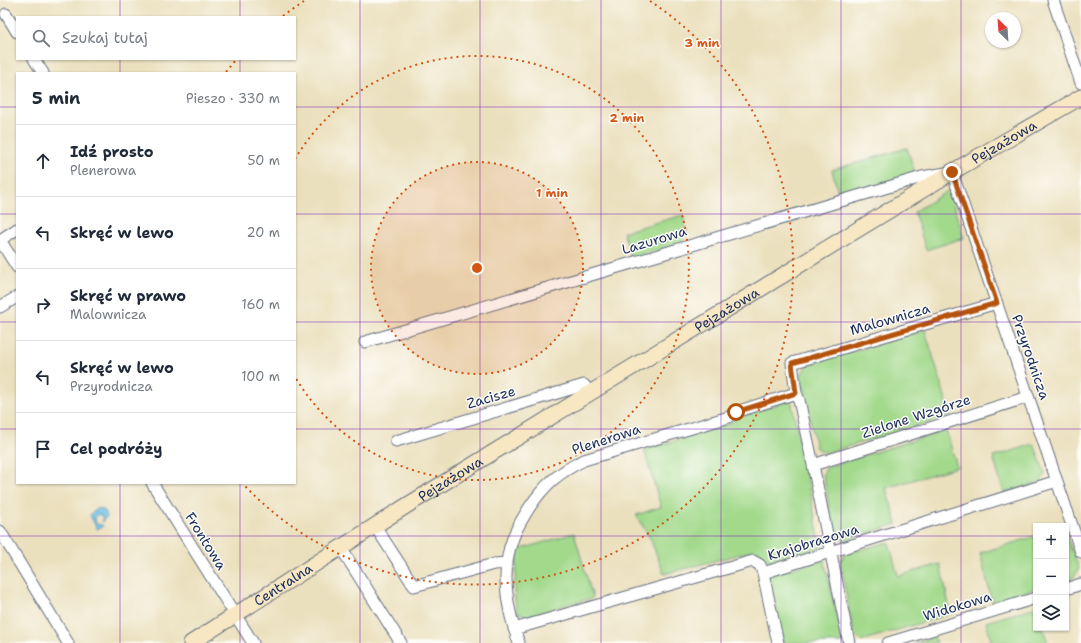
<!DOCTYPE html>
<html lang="pl">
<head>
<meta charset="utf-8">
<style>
	:root { --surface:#fff; --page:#f6f6f7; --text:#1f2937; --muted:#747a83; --line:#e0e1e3 }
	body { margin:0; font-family:"Shantell Sans",sans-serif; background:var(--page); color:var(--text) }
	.controls { position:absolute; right:12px; bottom:12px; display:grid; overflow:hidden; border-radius:0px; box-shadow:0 1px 3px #0004 }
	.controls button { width:36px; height:36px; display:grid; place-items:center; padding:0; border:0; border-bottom:1px solid var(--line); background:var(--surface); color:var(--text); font:20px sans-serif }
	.compass { position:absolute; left:985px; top:12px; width:36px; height:36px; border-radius:50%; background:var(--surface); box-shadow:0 1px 3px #0004; rotate:335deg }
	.stop { position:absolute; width:12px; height:12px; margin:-9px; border:3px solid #b45309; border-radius:50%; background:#fff }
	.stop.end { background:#b45309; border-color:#fff; box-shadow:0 1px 4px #0008 }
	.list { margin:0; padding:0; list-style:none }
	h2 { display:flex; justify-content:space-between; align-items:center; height:52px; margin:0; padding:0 16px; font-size:17px }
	h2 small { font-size:13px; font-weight:400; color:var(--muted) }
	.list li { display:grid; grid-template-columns:26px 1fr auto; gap:12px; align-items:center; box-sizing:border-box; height:72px; padding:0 16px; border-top:1px solid var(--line) }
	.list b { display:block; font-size:15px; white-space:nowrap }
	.list p { margin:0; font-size:13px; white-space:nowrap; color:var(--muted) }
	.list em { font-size:13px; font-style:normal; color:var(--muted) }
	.icon { flex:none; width:22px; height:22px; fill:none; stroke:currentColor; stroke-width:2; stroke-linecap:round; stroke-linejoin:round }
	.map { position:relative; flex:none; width:1081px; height:643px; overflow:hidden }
	.search { position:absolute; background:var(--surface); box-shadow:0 1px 3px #0004; left:16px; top:16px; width:280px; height:44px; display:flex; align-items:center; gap:10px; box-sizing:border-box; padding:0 14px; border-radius:0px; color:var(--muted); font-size:15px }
	.panel { position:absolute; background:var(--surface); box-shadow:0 1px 3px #0004; left:16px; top:72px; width:280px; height:412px; border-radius:0px }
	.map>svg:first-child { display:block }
	.green { fill:#a2d98b; stroke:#5e8474 }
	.water { fill:#6cc4e9; stroke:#447aa4 }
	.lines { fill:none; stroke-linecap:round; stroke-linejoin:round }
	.street-casing { stroke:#646d7f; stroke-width:13 }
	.secondary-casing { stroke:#646d7f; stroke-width:17 }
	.street { stroke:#fff; stroke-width:11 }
	.secondary { stroke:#f7e8c3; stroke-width:15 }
	.route { stroke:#b45309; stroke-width:5 }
	.grid { fill:none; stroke:#7b2cbf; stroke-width:1; stroke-opacity:0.55 }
	.ring { fill:none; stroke:#d45514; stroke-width:2; stroke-dasharray:2 4 }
	.labels { text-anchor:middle; stroke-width:3; stroke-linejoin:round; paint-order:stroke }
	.street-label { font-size:14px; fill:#1b2f5e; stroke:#fdfcf7 }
	.centre { fill:#d45514; stroke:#fdfcf7; stroke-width:2 }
	.ring-label { font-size:12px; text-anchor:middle; font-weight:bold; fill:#d45514; stroke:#fdfcf7; stroke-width:3; stroke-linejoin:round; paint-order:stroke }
</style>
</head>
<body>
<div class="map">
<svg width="1081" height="643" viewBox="0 0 1081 643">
	<rect width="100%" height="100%" fill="#fdfcf7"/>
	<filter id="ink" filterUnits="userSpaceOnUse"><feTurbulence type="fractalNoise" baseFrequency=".025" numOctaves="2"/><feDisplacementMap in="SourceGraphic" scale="8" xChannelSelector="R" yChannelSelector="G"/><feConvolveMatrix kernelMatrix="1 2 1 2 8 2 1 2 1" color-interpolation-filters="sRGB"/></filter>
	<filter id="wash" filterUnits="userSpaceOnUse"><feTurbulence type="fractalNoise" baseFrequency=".012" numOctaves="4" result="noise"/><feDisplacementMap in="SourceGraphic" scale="16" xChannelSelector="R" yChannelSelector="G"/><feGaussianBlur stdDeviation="0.9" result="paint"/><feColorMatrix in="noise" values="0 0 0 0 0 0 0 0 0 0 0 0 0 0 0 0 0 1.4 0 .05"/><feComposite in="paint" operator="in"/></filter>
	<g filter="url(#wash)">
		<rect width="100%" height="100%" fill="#ebe0bd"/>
		<!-- green -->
		<path class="green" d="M907 148 915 173 839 196 832 170Z
			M949 190 964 238 926 250 914 212Z
			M683 215 687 233 681 243 631 258 623 232Z
			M925 330 951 416 826 453 816 448 805 393 801 375 807 365Z
			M791 400 821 547 772 562 753 551 664 574 650 538 636 515 661 507 644 450 727 425 741 416Z
			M946 430 957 467 886 488 897 524 843 541 834 534 823 474 827 467Z
			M1034 444 1045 474 1041 482 1004 493 993 457Z
			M574 533 593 598 527 616 517 612 514 592 518 550Z
			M1066 535 1079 568 1073 578 1066 580Z
			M1036 536V588L992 602 980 553Z
			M889 542 898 576 940 564 951 614 861 641 854 635 840 562 845 554Z
			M824 559 843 643H783L768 576Z
			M1036 607V628H1043L1048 643H992L986 622Z
			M934 637 937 643H913Z"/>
		<!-- water -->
		<path class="water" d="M98 508 105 511 107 517 102 522 103 517 98 514 95 517 96 524 102 525 103 526 97 529 90 515Z"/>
	</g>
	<g filter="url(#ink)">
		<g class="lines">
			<defs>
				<path id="street" d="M1053 0 1081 83
					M6 14 17 32
					M34 59 43 73
					M0 240 17 267
					M0 240 17 229
					M0 307 17 297
					M365 342 922 177 952 172 1081 552
					M396 441 584 385 590 393
					M813 465 1028 397
					M152 483 253 643
					M375 526 414 586 494 564 507 563
					M0 531 68 643
					M341 548 401 643
					M763 573 778 643
					M1066 589 1081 584
					M514 629 753 561 760 565 763 573 1057 481
					M519 643C507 610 500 572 513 538 517 527 523 518 529 508 545 484 558 473 584 460L729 417 736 412 796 393
					M849 643 813 465 799 400 796 393 792 363 997 303
					M888 643 1036 598"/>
				<g id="secondary">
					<path id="s1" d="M191 643 406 506 590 393 952 172 1081 97"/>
				</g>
			</defs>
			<!-- street casing -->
			<use href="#street" class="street-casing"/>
			<!-- secondary casing -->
			<use href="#secondary" class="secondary-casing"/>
			<!-- street -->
			<use href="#street" class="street"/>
			<!-- secondary -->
			<use href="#secondary" class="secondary"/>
		</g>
	</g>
	<g class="lines" filter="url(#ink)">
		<!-- route -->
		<path class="route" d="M736 412 796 393 792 363 997 303 952 172"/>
	</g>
	<!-- grid -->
	<path class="grid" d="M120 0V17M240 0V17M360 0V643M480 0V643M601 0V643M721 0V643M841 0V643M961 0V643M120 59V73M240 59V73M0 107H17M295 107H1081M0 214H17M295 214H1081M0 322H17M295 322H1081M0 429H17M295 429H1081M120 483V643M240 483V643M0 536H1036M1066 536H1081"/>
	<!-- distance rings -->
	<circle cx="477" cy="268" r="106" fill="#d45514" fill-opacity=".12"/>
	<g class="ring">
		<circle cx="477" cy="268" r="106"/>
		<path d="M295 159A212 212 0 1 1 295 377"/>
		<path d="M226 72A318 318 0 0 1 237 59M283 16A318 318 0 0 1 304 1M650 1A318 318 0 1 1 244 485"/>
	</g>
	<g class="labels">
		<!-- street labels -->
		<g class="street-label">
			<text dy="5" stroke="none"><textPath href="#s1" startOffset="955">Pejzażowa</textPath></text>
			<text transform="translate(654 240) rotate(-17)" y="5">Lazurowa</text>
			<text dy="5" stroke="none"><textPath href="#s1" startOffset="631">Pejzażowa</textPath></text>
			<text transform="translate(890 319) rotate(-16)" y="5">Malownicza</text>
			<text transform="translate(1031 357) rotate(71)" y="5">Przyrodnicza</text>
			<text transform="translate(491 397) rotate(-16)" y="5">Zacisze</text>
			<text transform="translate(916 416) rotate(-18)" y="5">Zielone Wzgórze</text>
			<text transform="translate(606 439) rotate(-18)" y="5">Plenerowa</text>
			<text dy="5" stroke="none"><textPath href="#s1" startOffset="307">Pejzażowa</textPath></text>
			<text transform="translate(206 541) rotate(58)" y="5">Frontowa</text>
			<text transform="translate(813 542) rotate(-17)" y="5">Krajobrazowa</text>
			<text dy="5" stroke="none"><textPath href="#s1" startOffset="109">Centralna</textPath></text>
			<text transform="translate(957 606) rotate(-17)" y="5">Widokowa</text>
		</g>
	</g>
	<circle cx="477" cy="268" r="6" class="centre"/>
	<g class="ring-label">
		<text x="702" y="47">3 min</text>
		<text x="627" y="122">2 min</text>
		<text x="552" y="197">1 min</text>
	</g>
</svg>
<div class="controls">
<button>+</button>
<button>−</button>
<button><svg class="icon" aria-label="layers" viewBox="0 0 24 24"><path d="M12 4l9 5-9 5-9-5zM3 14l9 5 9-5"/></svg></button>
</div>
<svg class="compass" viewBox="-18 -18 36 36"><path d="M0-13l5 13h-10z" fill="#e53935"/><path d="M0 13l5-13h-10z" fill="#747a83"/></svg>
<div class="stop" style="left:736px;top:412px"></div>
<div class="stop end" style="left:952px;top:172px"></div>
<div class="search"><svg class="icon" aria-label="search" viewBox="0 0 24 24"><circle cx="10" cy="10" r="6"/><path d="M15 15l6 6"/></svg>Szukaj tutaj</div>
<section class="panel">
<h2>5 min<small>Pieszo · 330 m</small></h2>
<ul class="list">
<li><svg class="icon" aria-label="ahead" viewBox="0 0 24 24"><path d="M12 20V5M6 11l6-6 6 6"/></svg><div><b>Idź prosto</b><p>Plenerowa</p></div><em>50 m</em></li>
<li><svg class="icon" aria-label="left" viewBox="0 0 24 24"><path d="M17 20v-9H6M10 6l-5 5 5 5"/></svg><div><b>Skręć w lewo</b></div><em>20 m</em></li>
<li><svg class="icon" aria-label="right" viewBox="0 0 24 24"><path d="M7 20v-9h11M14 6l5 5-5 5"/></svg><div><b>Skręć w prawo</b><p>Malownicza</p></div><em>160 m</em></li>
<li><svg class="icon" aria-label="left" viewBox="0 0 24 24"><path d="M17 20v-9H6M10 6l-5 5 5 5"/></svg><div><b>Skręć w lewo</b><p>Przyrodnicza</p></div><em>100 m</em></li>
<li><svg class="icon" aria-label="arrive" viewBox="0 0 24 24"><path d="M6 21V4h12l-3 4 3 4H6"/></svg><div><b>Cel podróży</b></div></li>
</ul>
</section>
</div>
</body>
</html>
